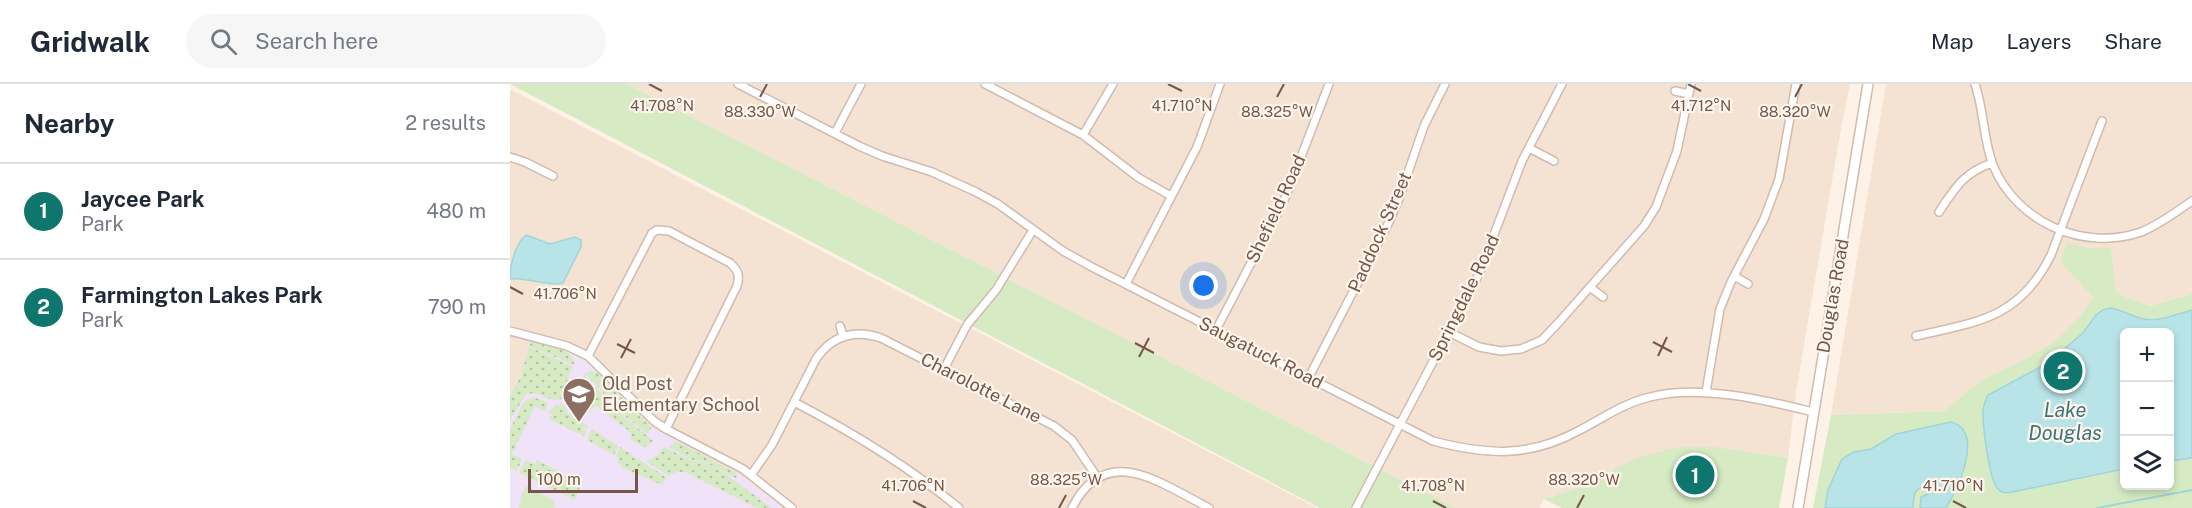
<!DOCTYPE html>
<html lang="en">
<head>
<meta charset="utf-8">
<style>
	:root { --surface:#fff; --page:#f6f6f7; --text:#1f2937; --muted:#747a83; --line:#e0e1e3; --accent:#0f766e }
	body { margin:0; font-family:"Public Sans",sans-serif; background:var(--page); color:var(--text) }
	.controls { position:absolute; right:18px; bottom:18px; display:grid; overflow:hidden; border-radius:9px; box-shadow:0 3px 9px #0003 }
	.controls button { width:54px; height:54px; display:grid; place-items:center; padding:0; border:0; border-bottom:2px solid var(--line); background:var(--surface); color:var(--text); font:30px sans-serif }
	.scale { position:absolute; left:18px; bottom:15px; width:110px; box-sizing:border-box; padding-left:6px; border:3px solid #76564a; border-top:0; font-size:16px; line-height:21px; white-space:nowrap; color:#76564a; -webkit-text-stroke:4px #fff6ec; paint-order:stroke }
	.you { position:absolute; left:694px; top:202px; width:21px; height:21px; margin:-15px; border:4px solid #fff; border-radius:50%; background:#1a73e8; box-shadow:0 0 0 9px #1a73e833 }
	.badge { display:grid; place-items:center; width:39px; height:39px; border-radius:50%; background:var(--accent); color:#fff; font-size:20px; font-weight:700 }
	.pin { position:absolute; translate:-50% -50%; border:3px solid #fff; box-shadow:0 2px 6px #0006 }
	.list { margin:0; padding:0; list-style:none }
	h2 { display:flex; justify-content:space-between; align-items:center; height:78px; margin:0; padding:0 24px; font-size:26px }
	h2 small { font-size:20px; font-weight:400; color:var(--muted) }
	.list li { display:grid; grid-template-columns:39px 1fr auto; gap:18px; align-items:center; box-sizing:border-box; height:96px; padding:0 24px; border-top:2px solid var(--line) }
	.list b { display:block; font-size:22px; white-space:nowrap }
	.list p { margin:0; font-size:20px; white-space:nowrap; color:var(--muted) }
	.list em { font-size:20px; font-style:normal; color:var(--muted) }
	.icon { flex:none; width:33px; height:33px; fill:none; stroke:currentColor; stroke-width:2; stroke-linecap:round; stroke-linejoin:round }
	.map { position:relative; flex:none; width:1682px; height:424px; overflow:hidden }
	header { display:flex; align-items:center; gap:36px; box-sizing:border-box; height:84px; padding:0 30px; background:var(--surface); border-bottom:2px solid var(--line) }
	header strong { font-size:28px }
	nav { display:flex; gap:33px; margin-inline-start:auto; font-size:21px }
	.search { width:420px; height:54px; background:var(--page); display:flex; align-items:center; gap:15px; box-sizing:border-box; padding:0 21px; border-radius:33px; color:var(--muted); font-size:22px }
	main { display:flex }
	aside { flex:1; background:var(--surface) }
	.map>svg:first-child { display:block }
	.residential { fill:#f4e3d3 }
	.education { fill:#efe2f9 }
	.grass { fill:url(#grass-dots) }
	.park { fill:#d6ebc3; fill-rule:evenodd }
	.water { fill:#b9e4e7; stroke:#9fd4d9; stroke-width:1.5 }
	.lines { fill:none; stroke-linecap:round; stroke-linejoin:round }
	.stream { stroke:#9fd4d9; stroke-width:2 }
	.street-casing { stroke:#d1baae; stroke-width:10 }
	.secondary-casing { stroke:#d4baab; stroke-width:12 }
	.street { stroke:#fff; stroke-width:7 }
	.secondary { stroke:#fff; stroke-width:9 }
	.ticks { fill:none; stroke:#76564a; stroke-width:2 }
	.labels { text-anchor:middle; stroke-width:4.5; stroke-linejoin:round; paint-order:stroke }
	.street-label { font-size:18px; fill:#76564a; stroke:#fff6ec }
	.education-label { font-size:18px; fill:#785e54; stroke:#fff6ec; text-anchor:start }
	.water-label { font-size:20px; font-style:italic; fill:#3c767c; stroke:#fff6ec }
	.ticks-label { font-size:15px; text-anchor:middle; fill:#76564a; stroke:#fff6ec; stroke-width:4.5; stroke-linejoin:round; paint-order:stroke }
</style>
</head>
<body>
<header>
<strong>Gridwalk</strong>
<div class="search"><svg class="icon" aria-label="search" viewBox="0 0 24 24"><circle cx="10" cy="10" r="6"/><path d="M15 15l6 6"/></svg>Search here</div>
<nav><a>Map</a><a>Layers</a><a>Share</a></nav>
</header>
<main>
<aside>
<h2>Nearby<small>2 results</small></h2>
<ul class="list">
<li><span class="badge">1</span><div><b>Jaycee Park</b><p>Park</p></div><em>480 m</em></li>
<li><span class="badge">2</span><div><b>Farmington Lakes Park</b><p>Park</p></div><em>790 m</em></li>
</ul>
</aside>
<div class="map">
<svg width="1682" height="424" viewBox="0 0 1682 424">
	<defs>
		<pattern id="grass-dots" width="8" height="8" patternUnits="userSpaceOnUse" patternTransform="scale(1.5)"><rect width="8" height="8" fill="#d6ebc3"/><path d="M2 2h.1M6 6h.1" fill="none" stroke="#b2c1a0" stroke-width="1.8" stroke-linecap="round"/></pattern>
	</defs>
	<rect width="100%" height="100%" fill="#fdf2e5"/>
	<!-- residential -->
	<path class="residential" d="M117 0H1340L1330 50 1286 308 1278 374 1206 363 1106 384 1086 398 1034 415 1029 424H946Z
		M1376 0H1682V210L1640 222 1606 209 1583 213 1570 232 1544 258 1509 278 1473 295 1434 327 1321 331Z
		M0 5 807 424H273L230 391 143 344 127 330 81 282 54 266 21 257 11 292 0 311Z"/>
	<!-- education -->
	<path class="education" d="M20 257 48 264 67 272 81 282 127 330 143 344 230 391 273 424H0V311L11 292Z"/>
	<!-- grass -->
	<path class="grass" d="M20 257C37 261 61 262 65 281L23 264 20 261Z
		M19 263 62 282 61 286 51 315C39 319 29 306 16 310L0 336V311L11 292Z
		M80 287 88 289 127 330 142 343 137 350 113 330 75 289Z
		M74 291 111 330 143 357 137 362 133 363 120 355 122 349 86 322 79 328 67 320 65 312Z
		M22 313 38 318 36 327 25 322 2 370 12 375 7 387 0 384V345L14 318Z
		M52 319 58 329 79 343 77 345 74 343 72 344 77 346 73 353 70 349H67L39 335 42 330 39 329 43 323Z
		M82 345 108 362 104 371 77 356Z
		M164 358 170 359 228 390 226 394 193 377 183 376 160 364Z
		M110 363 157 394 152 401 113 384 108 379 106 372Z
		M154 363 182 377 193 378 214 389 262 424H247L175 388H166L159 392 136 377 147 372Z
		M16 376 24 380 27 376 54 390 46 407 9 389Z
		M56 391 72 398 65 416 48 408Z"/>
	<!-- park -->
	<path class="park" d="M0 0H117L946 424H810Z
		M1557 159 1581 164H1601L1606 209 1640 222 1682 210V424H1303L1321 331 1434 327 1473 295 1509 278 1544 258 1570 232 1583 213 1550 177ZM1614 249H1660V402H1614Z
		M1168 363H1206L1278 374 1269 424H1052L1034 415 1086 398 1106 384 1130 373Z
		M16 402 45 417 43 422 45 424H8L12 418 9 416Z"/>
	<!-- water -->
	<path class="water" d="M16 151 40 160 65 153 71 156V163L53 199C42 203 16 193 0 195 0 181 5 160 16 151Z
		M1601 224C1613 226 1622 233 1634 235 1649 238 1667 230 1682 226V374L1660 377V249H1614V385L1502 408C1498 409 1493 410 1489 406 1479 399 1473 342 1473 329 1473 322 1475 317 1478 311L1536 280 1573 249 1586 231 1593 226Z
		M1441 338C1475 347 1448 405 1436 424H1410L1411 413 1420 409 1421 405 1419 403C1403 402 1404 411 1403 424H1315L1318 406 1332 375 1344 368 1361 365 1386 350Z"/>
	<g class="lines">
		<!-- stream -->
		<path class="stream" d="M1587 424 1682 406"/>
		<defs>
			<path id="street" d="M228 0 349 62 372 72 422 88 466 108 488 120 553 167 580 182 923 357C977 371 1019 374 1070 346 1093 334 1114 319 1140 313 1187 300 1256 316 1303 328
				M475 0 573 51 629 94 661 112
				M1465 0C1474 26 1473 55 1483 81 1506 138 1573 168 1631 148 1649 141 1666 128 1682 117
				M1165 7 1179 10
				M325 49 351 0
				M573 51 603 0
				M1019 64 1044 77
				M0 73 15 78 43 92
				M1429 128C1445 104 1453 89 1482 79
				M1224 192 1238 200
				M616 200 687 63 710 0
				M1081 204 1093 213
				M330 242 333 252
				M706 246 776 112 819 0
				M0 247 57 262 78 272 144 337 156 345 233 385 282 424
				M939 248 969 263 991 267 1011 265 1032 256 1049 238 1134 142 1146 123 1167 67 1181 0
				M1406 252C1468 238 1510 234 1541 171L1592 37
				M78 272 142 149 147 146 159 147 220 179C228 186 230 191 227 202L156 345
				M434 285 457 241 486 206 523 146
				M799 293 879 138 890 112 914 42 935 0
				M1196 308 1210 225 1221 198 1254 135 1269 95 1286 0
				M284 318C342 348 398 382 449 424
				M241 391 262 361 306 275C322 252 344 245 371 254L544 342 562 356 587 393
				M562 424C596 357 650 399 699 424
				M846 424 969 190 1012 77 1052 0"/>
			<path id="secondary" d="M1288 424 1358 0"/>
		</defs>
		<!-- street casing -->
		<use href="#street" class="street-casing"/>
		<!-- secondary casing -->
		<use href="#secondary" class="secondary-casing"/>
		<!-- street -->
		<use href="#street" class="street"/>
		<!-- secondary -->
		<use href="#secondary" class="secondary"/>
	</g>
	<!-- ticks -->
	<path class="ticks" d="M139 0 152 7M658 0 672 7M1178 0 1191 7M250 13 257 0M767 13 774 0M1285 13 1292 0M0 203 13 210M1143 258 1162 268M625 259 644 269M107 260 125 269M1148 272 1157 253M629 273 639 254M111 274 121 255M403 417 416 424M923 417 936 424M1443 417 1456 424M549 424 556 411M1067 424 1074 411"/>
	<!-- icons -->
	<defs>
		<symbol id="school-pin" viewBox="-11 -11 22 30"><path d="M0 17L-7.5 6A9.5 9.5 0 1 1 7.5 6Z" fill="#8d6e63" stroke="#fff6ec"/><path d="M0-5L7-2L0 1L-7-2ZM-4 1L0 2.5L4 1V4Q0 6-4 4Z" fill="#fff"/></symbol>
	</defs>
	<g fill-rule="evenodd">
		<use href="#school-pin" x="50" y="291" width="38" height="52"/>
	</g>
	<g class="labels">
		<!-- street labels -->
		<g class="street-label">
			<text transform="translate(766 125) rotate(-65)" y="6">Shefield Road</text>
			<text transform="translate(870 148) rotate(-66)" y="6">Paddock Street</text>
			<text transform="translate(1323 212) rotate(-80)" y="6">Douglas Road</text>
			<text transform="translate(954 214) rotate(-64)" y="6">Springdale Road</text>
			<text transform="translate(751 269) rotate(27)" y="6">Saugatuck Road</text>
			<text transform="translate(471 304) rotate(27)" y="6">Charolotte Lane</text>
		</g>
		<!-- education labels -->
		<g class="education-label">
			<text x="92" y="306">Old Post<tspan x="92" dy="21">Elementary School</tspan></text>
		</g>
		<!-- water labels -->
		<g class="water-label">
			<text x="1555" y="333">Lake<tspan x="1555" dy="23">Douglas</tspan></text>
		</g>
	</g>
	<g class="ticks-label">
		<text x="672" y="27">41.710°N</text>
		<text x="1191" y="27">41.712°N</text>
		<text x="152" y="27">41.708°N</text>
		<text x="250" y="33">88.330°W</text>
		<text x="767" y="33">88.325°W</text>
		<text x="1285" y="33">88.320°W</text>
		<text x="55" y="215">41.706°N</text>
		<text x="556" y="401">88.325°W</text>
		<text x="1074" y="401">88.320°W</text>
		<text x="403" y="407">41.706°N</text>
		<text x="923" y="407">41.708°N</text>
		<text x="1443" y="407">41.710°N</text>
	</g>
</svg>
<div class="controls">
<button>+</button>
<button>−</button>
<button><svg class="icon" aria-label="layers" viewBox="0 0 24 24"><path d="M12 4l9 5-9 5-9-5zM3 14l9 5 9-5"/></svg></button>
</div>
<div class="scale">100 m</div>
<div class="you"></div>
<div class="pin badge" style="left:1185px;top:391px">1</div>
<div class="pin badge" style="left:1553px;top:287px">2</div>
</div>
</main>
</body>
</html>
